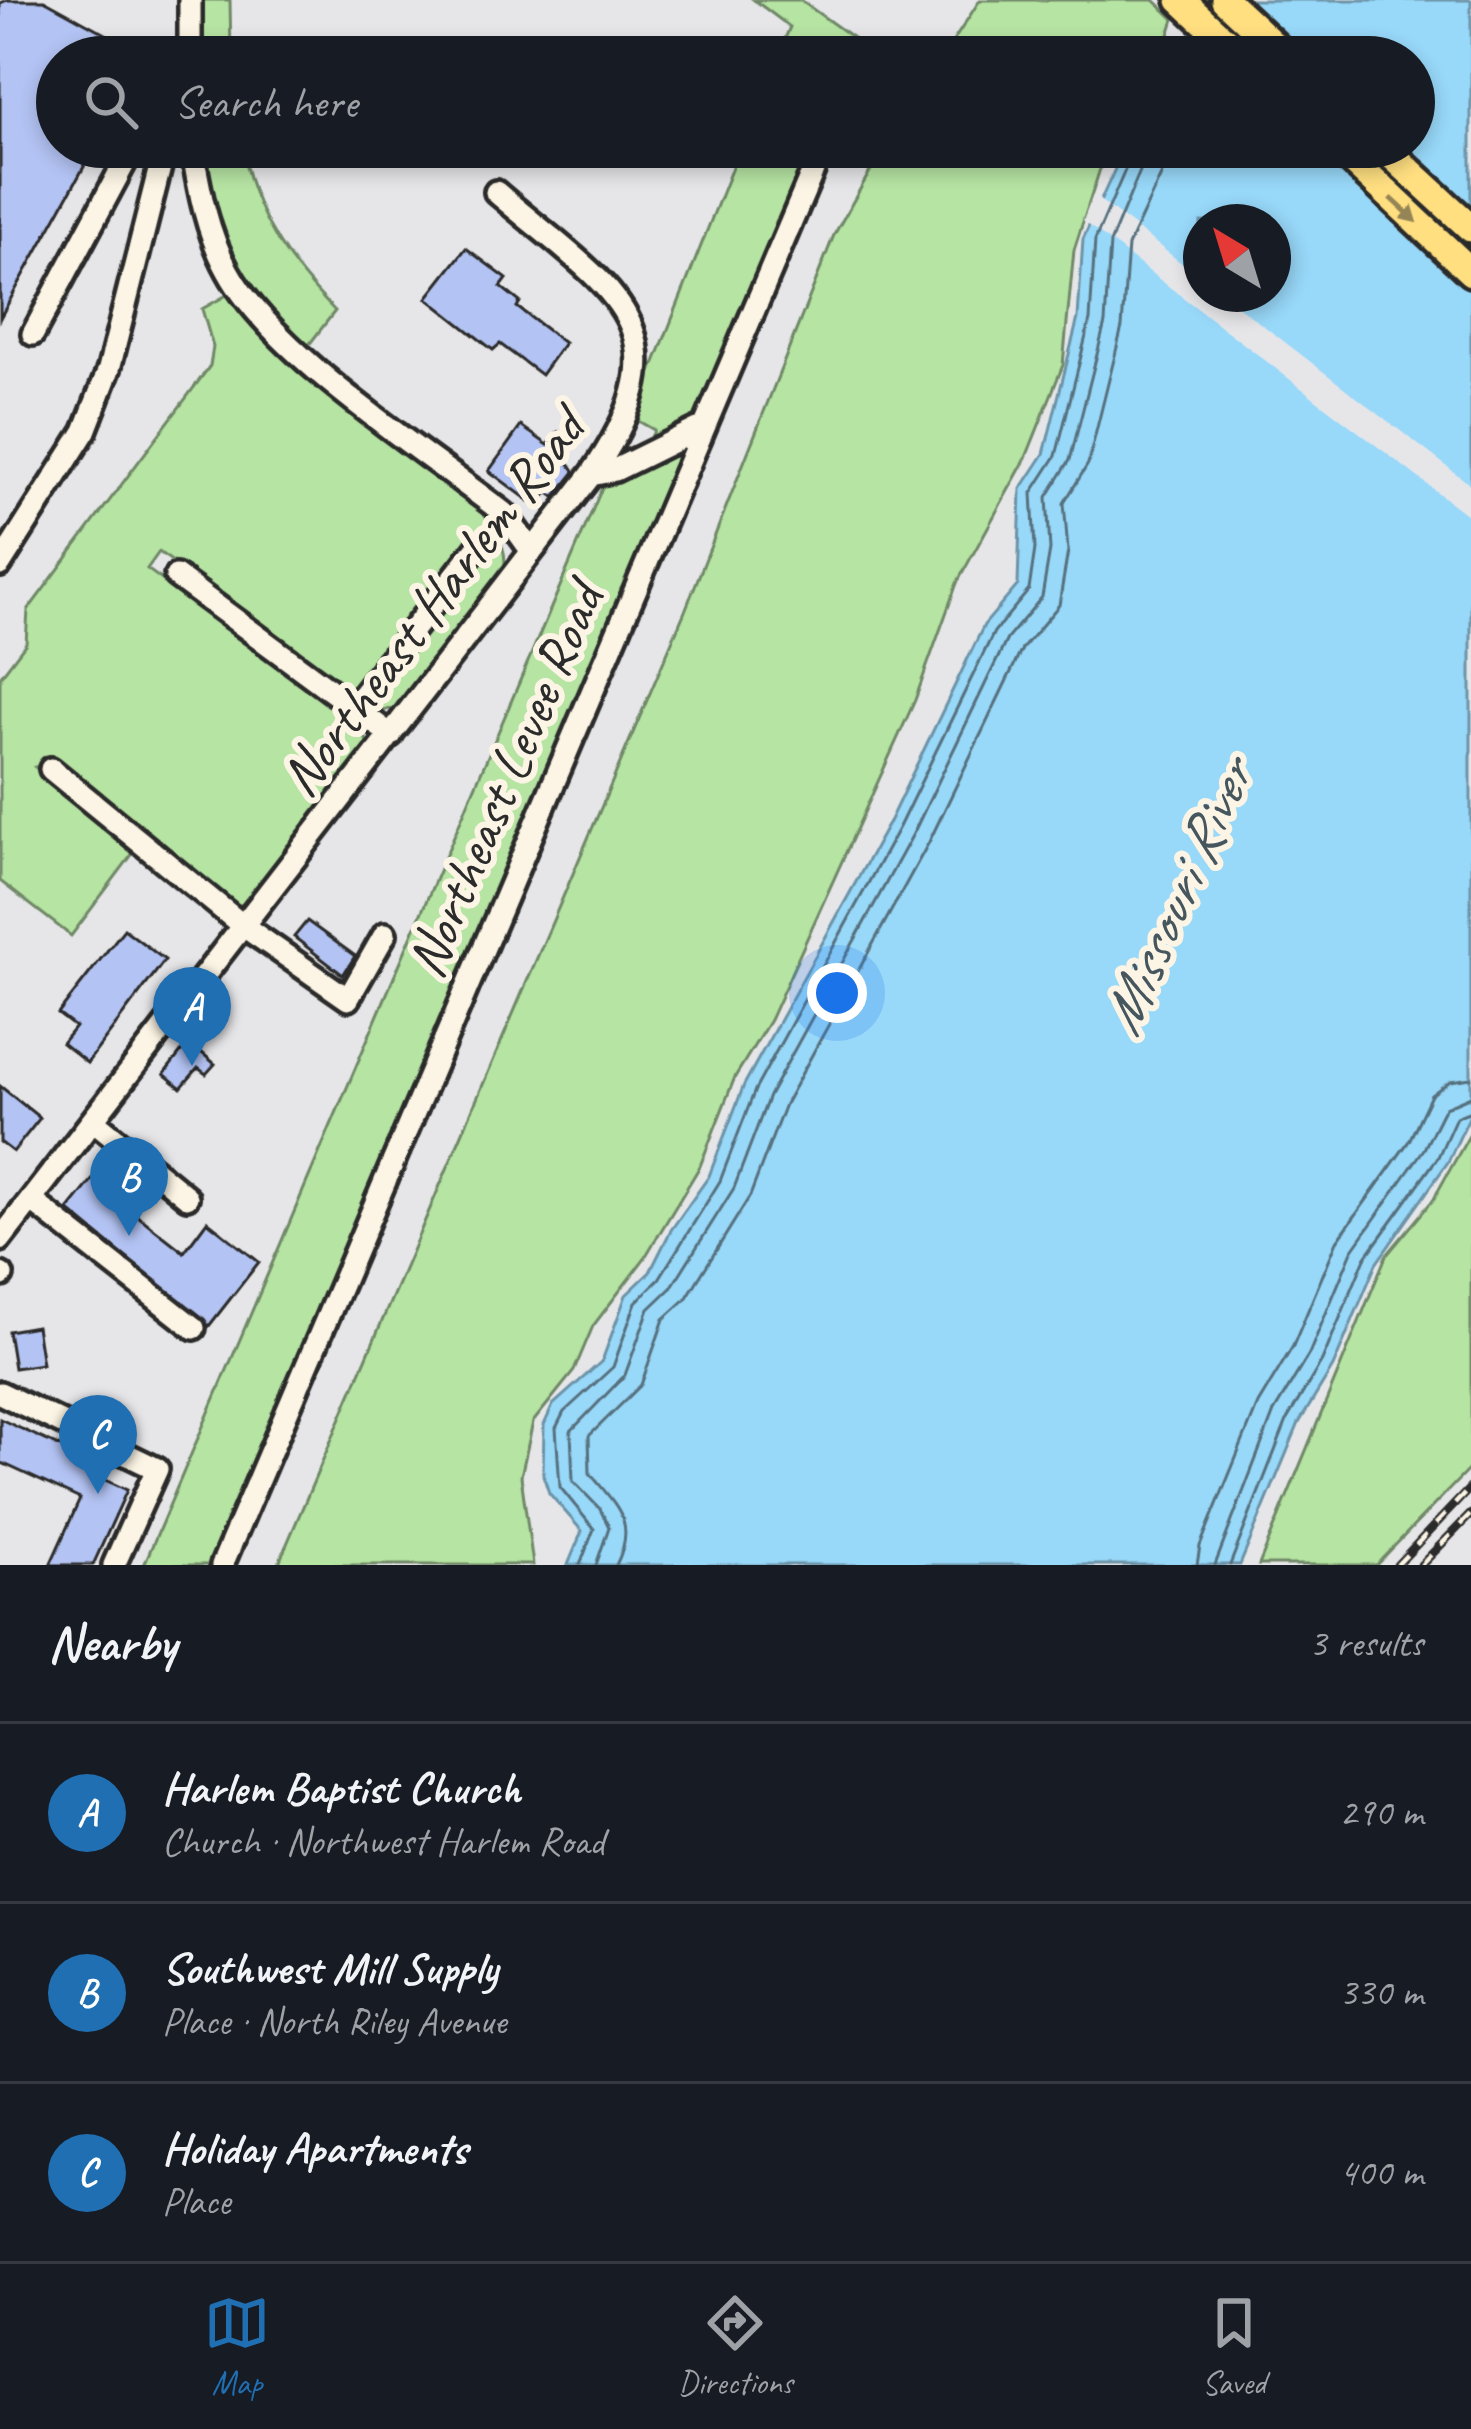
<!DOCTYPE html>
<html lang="en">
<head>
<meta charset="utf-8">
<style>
	:root { --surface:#171b24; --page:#242831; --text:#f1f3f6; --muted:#9ea1a6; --line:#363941; --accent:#1f6fb2 }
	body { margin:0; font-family:Caveat,sans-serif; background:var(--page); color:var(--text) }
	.compass { position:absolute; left:1183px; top:204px; width:108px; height:108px; border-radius:50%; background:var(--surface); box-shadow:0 6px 18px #0003; rotate:322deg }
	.you { position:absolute; left:837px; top:993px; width:42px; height:42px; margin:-30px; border:9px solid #fff; border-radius:50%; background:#1a73e8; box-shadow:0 0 0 18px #1a73e833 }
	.badge { display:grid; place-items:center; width:78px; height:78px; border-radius:50%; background:var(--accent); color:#fff; font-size:39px; font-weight:700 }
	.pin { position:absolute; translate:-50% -99px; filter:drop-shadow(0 3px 6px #0008) }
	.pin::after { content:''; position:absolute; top:63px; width:42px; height:36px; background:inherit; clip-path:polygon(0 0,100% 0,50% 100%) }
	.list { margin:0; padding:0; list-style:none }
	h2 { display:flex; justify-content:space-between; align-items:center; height:156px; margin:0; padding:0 48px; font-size:51px }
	h2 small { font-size:39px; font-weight:400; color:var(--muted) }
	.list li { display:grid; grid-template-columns:78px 1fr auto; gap:36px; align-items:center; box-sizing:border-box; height:180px; padding:0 48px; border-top:3px solid var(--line) }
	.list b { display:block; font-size:45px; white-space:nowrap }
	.list p { margin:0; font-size:39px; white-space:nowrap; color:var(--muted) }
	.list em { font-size:39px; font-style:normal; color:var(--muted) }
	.icon { flex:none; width:66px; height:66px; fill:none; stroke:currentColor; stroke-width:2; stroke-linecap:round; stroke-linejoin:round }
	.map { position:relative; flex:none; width:1471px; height:1565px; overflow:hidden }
	.search { position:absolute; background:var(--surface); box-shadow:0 6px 18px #0003; left:36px; right:36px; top:36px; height:132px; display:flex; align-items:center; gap:30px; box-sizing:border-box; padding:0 42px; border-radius:66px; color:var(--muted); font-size:45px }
	.sheet { height:696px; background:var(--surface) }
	nav { display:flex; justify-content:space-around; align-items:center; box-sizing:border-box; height:168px; border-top:3px solid var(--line); background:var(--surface); font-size:33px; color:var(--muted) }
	nav a { display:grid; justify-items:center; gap:6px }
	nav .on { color:var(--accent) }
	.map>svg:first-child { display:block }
	.green { fill:#b6e4a3; stroke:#708867; stroke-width:3 }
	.water { fill:#98d8f9; stroke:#6c93a7; stroke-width:3; fill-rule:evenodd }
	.pier { fill:#e6e6e9 }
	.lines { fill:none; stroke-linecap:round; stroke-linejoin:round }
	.shore { stroke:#57707d; stroke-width:3 }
	.building { fill:#b3c3f3; stroke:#2b2b2b; stroke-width:3 }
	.minor-casing { stroke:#2b2b2b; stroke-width:30 }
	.major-casing { stroke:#2b2b2b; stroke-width:36 }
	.minor { stroke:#fcf5e5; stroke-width:21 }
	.major { stroke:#ffdf80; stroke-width:27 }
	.rail-casing { stroke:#2b2b2b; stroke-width:9 }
	.rail { stroke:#fcf5e5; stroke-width:4.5; stroke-dasharray:14; stroke-linecap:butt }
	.oneway { fill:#958556 }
	.labels { text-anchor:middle; stroke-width:12; stroke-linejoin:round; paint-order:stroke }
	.street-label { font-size:57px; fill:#2b2b2b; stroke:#fcf5e5 }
	.water-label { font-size:60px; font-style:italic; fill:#46565e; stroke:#fcf5e5 }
</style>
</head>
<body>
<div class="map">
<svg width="1471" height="1565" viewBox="0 0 1471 1565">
	<rect width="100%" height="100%" fill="#e6e6e9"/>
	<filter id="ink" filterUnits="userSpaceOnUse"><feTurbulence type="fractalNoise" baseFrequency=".00833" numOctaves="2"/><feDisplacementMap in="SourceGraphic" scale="24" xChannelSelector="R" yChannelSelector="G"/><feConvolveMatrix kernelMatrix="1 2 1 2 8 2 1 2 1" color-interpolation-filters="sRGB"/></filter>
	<g filter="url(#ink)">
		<!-- green -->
		<path class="green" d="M197 0H230L231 57H195Z
			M754 0H800L870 50 863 57H777L790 27Z
			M980 0H1154L1174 19 1162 57H943Z
			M198 147H242C253 214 288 263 335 311L305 350C232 275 218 250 198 147Z
			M740 147H815L695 420 646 451 654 430 633 418Z
			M884 147H1107L1074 250 1063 365 1025 460 957 583 915 700 770 1020 735 1077 700 1166 644 1259 593 1326 574 1371 533 1422 521 1476 533 1565H278L685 611 834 235Z
			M227 295C249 321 271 348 297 371 345 413 519 499 504 570L401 706 382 711 159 552 147 569 364 729 367 744 248 904 231 906 55 762 35 767 134 852 71 936 0 881V677L26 643 28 610 210 366 213 347 202 309Z
			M683 447 214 1565H144L604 483Z
			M1471 1132V1467L1376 1565H1259L1386 1256 1433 1200Z"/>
		<!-- water -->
		<path class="water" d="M1240 0H1471V1113L1448 1162 1376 1264 1333 1367 1299 1423 1240 1565H568L582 1531 549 1493 543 1475 544 1425 553 1405 602 1361 626 1295 650 1272 671 1230 709 1176 744 1085 889 822 984 625 1018 585 1021 489 1044 454 1078 318 1083 239 1125 147H1414V57H1183L1220 13ZM1201 222H1273V294H1201Z"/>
		<!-- pier -->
		<path class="pier" d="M1093 195 1201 278V294H1222L1471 485V518L1083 221Z"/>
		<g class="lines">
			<!-- shore -->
			<path class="shore" d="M580 1565 594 1529 560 1487 556 1428 564 1412 613 1367 636 1302 659 1279 720 1181 755 1090 899 827 994 632 1029 590 1035 549 1032 493 1056 456 1090 320 1095 240 1135 147
				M596 1565 609 1527 600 1509 573 1481 571 1431 625 1375 649 1309 671 1288 734 1188 769 1096 913 834 1007 639 1042 597 1050 550 1047 497 1070 460 1105 323 1110 243 1150 147
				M616 1565C638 1521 616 1506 590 1473L589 1436 641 1385 664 1319 686 1299 750 1196 785 1104 929 842 1022 649 1059 605 1068 551 1064 503 1088 464 1122 327 1128 246 1165 167 1168 147
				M1197 1565 1200 1546 1258 1404 1293 1346 1337 1241 1409 1141 1431 1095 1450 1081 1471 1078
				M1215 1565 1274 1412 1309 1354 1352 1251 1424 1149 1445 1107 1471 1096
				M1230 1565 1288 1418 1322 1361 1365 1258 1438 1157 1456 1117 1471 1111"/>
		</g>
		<!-- building -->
		<path class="building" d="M7 0H44L126 45 119 57H57V147H95L0 318V3Z
			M466 248 507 279 501 287 520 302 517 307 564 343 541 375 500 344 493 350 427 298Z
			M521 426 548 445 558 432 573 445 564 456 575 472 555 497 548 492 536 506 489 471Z
			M307 921 355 956 343 975 294 937Z
			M124 929 165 960 87 1063 62 1043 75 1027 58 1014Z
			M189 1042 215 1064 206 1074 198 1068 181 1088 164 1074Z
			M0 1086 40 1118 13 1152 0 1142Z
			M118 1166 146 1187 129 1209 184 1252 207 1221 259 1262 209 1326 68 1210 93 1179 102 1186Z
			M36 1326 42 1364 14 1368 8 1331Z
			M0 1419 95 1463 90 1473 127 1490 93 1565H50L80 1499 0 1462Z"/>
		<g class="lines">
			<defs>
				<path id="minor" d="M190 0V57
					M192 147C199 189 207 233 228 271 273 355 427 453 505 514L530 549
					M33 334 133 147
					M591 475 615 470 698 429
					M0 565 85 431 109 369 165 147
					M176 576 391 735
					M353 707 479 545
					M51 769 242 925 348 999 385 934
					M93 1120 187 1197
					M31 1200 194 1328
					M0 1240 591 475C696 324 607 288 496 192
					M0 1274 2 1275
					M0 1393 157 1469 114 1565
					M222 1565C424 1093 619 618 823 147"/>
				<path id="major" d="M1181 0 1242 57
					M1225 0 1286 57
					M1338 147 1471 272
					M1383 147 1471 228"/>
			</defs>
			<!-- minor casing -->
			<use href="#minor" class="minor-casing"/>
			<!-- major casing -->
			<use href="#major" class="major-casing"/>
			<!-- minor -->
			<use href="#minor" class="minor"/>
			<!-- major -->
			<use href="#major" class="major"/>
			<defs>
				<path id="rail" d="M1397 1565 1471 1487
					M1421 1565 1471 1514"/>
			</defs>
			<!-- rail casing -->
			<use href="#rail" class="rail-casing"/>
			<!-- rail -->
			<use href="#rail" class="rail"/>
		</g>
		<!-- one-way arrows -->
		<defs><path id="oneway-solid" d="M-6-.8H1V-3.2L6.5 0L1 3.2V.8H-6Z" transform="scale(3)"/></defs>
		<use class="oneway" href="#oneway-solid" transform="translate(1404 210) rotate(43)"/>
	</g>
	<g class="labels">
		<!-- street labels -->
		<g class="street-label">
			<text transform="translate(431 602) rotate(-53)" y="20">Northeast Harlem Road</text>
			<text transform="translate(503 780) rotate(-67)" y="20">Northeast Levee Road</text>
		</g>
		<!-- water labels -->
		<g class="water-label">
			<text transform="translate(1175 897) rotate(-66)" y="21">Missouri River</text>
		</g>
	</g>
</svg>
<svg class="compass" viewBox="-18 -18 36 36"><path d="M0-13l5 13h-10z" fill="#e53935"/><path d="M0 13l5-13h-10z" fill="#9ea1a6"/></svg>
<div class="you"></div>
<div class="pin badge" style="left:192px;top:1066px">A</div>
<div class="pin badge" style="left:129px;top:1236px">B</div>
<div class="pin badge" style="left:98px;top:1494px">C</div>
<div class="search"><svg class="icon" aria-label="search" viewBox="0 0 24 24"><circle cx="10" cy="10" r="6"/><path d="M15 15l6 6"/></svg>Search here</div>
</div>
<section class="sheet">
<h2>Nearby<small>3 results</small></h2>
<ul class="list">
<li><span class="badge">A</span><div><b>Harlem Baptist Church</b><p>Church · Northwest Harlem Road</p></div><em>290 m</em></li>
<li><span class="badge">B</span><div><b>Southwest Mill Supply</b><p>Place · North Riley Avenue</p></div><em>330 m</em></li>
<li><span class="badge">C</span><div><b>Holiday Apartments</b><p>Place</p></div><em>400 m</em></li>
</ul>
</section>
<nav>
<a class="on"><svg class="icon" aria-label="map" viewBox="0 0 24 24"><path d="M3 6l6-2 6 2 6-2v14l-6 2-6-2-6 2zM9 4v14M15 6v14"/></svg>Map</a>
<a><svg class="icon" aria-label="directions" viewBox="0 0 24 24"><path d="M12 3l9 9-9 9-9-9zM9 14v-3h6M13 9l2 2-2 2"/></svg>Directions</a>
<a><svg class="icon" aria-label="saved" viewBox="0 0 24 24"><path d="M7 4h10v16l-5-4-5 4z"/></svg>Saved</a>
</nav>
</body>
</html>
